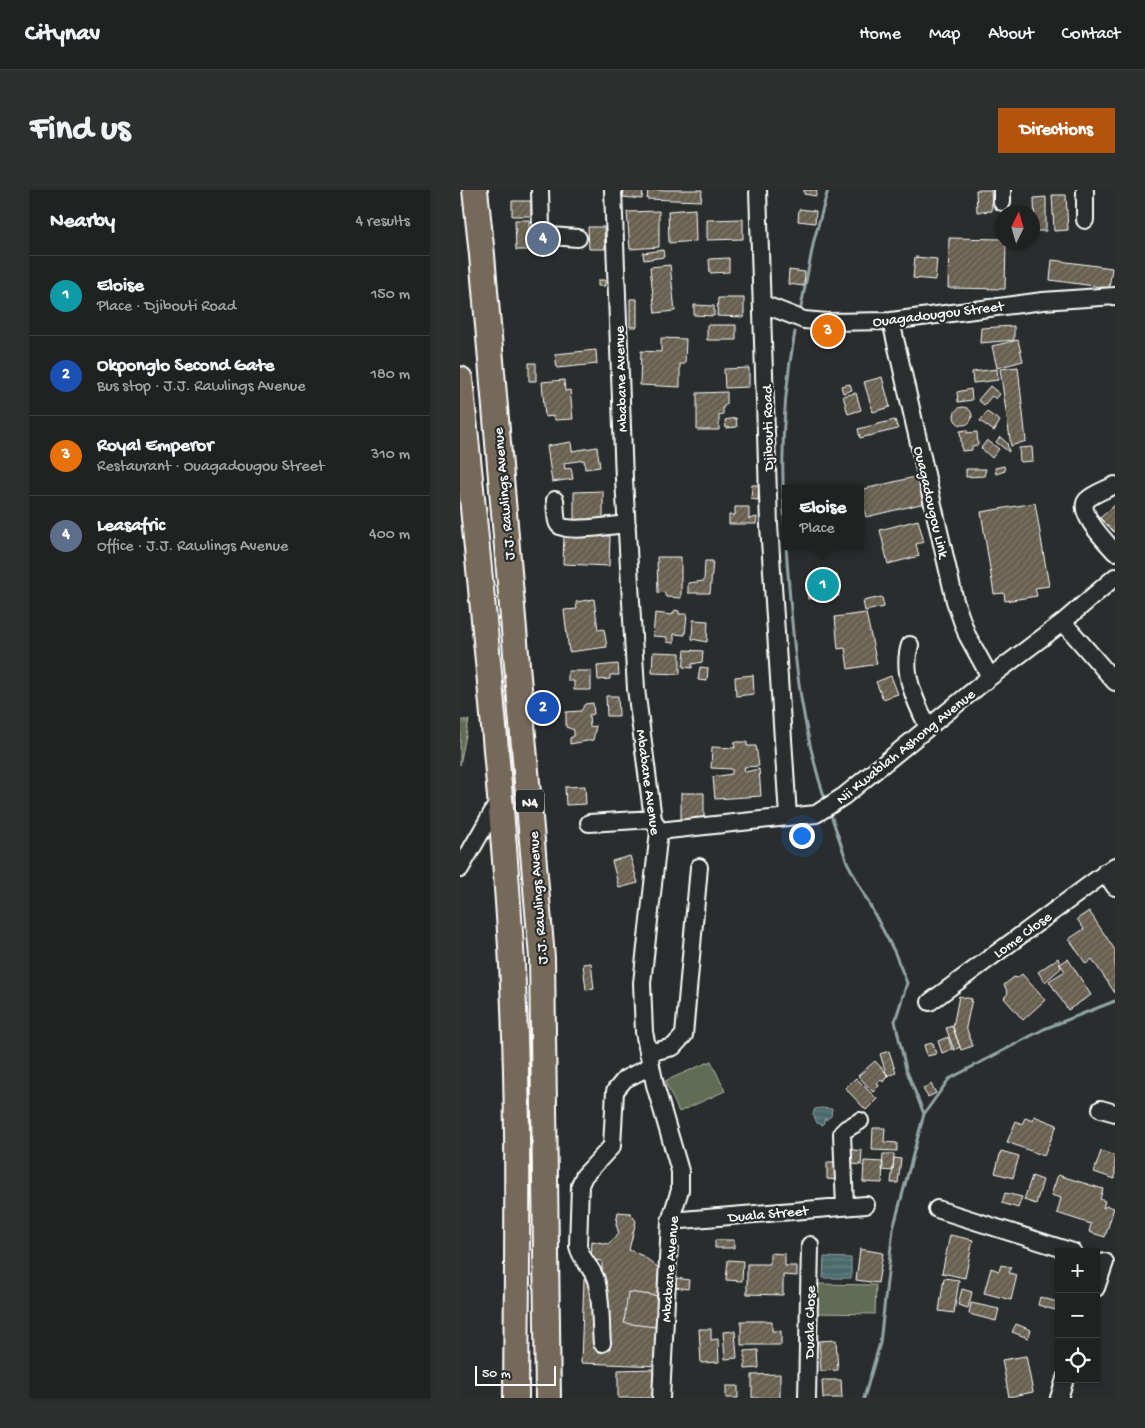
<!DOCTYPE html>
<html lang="en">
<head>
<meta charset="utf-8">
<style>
	:root { --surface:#202222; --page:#2d2f2f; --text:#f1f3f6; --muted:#a2a4a5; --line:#3d3f40; --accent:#b45309 }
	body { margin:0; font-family:"Gochi Hand",sans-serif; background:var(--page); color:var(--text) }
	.controls { position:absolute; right:15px; bottom:15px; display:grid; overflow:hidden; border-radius:0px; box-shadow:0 1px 4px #0004 }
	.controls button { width:45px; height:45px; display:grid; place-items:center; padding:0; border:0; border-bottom:1px solid var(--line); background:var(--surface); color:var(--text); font:25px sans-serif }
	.compass { position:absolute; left:535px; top:15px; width:45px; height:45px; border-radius:50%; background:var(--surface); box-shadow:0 1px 4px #0004; rotate:5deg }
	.scale { position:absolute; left:15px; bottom:12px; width:81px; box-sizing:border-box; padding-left:5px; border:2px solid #fff; border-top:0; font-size:14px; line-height:18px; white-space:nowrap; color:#fff; -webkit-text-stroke:4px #2a2d2e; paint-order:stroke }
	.you { position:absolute; left:341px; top:645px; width:18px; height:18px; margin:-12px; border:4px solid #fff; border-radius:50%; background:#1a73e8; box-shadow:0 0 0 8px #1a73e833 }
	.badge { display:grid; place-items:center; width:32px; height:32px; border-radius:50%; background:var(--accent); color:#fff; font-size:16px; font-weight:700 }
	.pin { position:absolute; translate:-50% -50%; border:2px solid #fff; box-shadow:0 1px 5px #0006 }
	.popup { position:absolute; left:322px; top:295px; width:82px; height:65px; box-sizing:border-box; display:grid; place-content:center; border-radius:0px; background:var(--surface); filter:drop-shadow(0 1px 4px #0005); font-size:16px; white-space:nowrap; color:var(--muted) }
	.popup b { font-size:19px; color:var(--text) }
	.popup::after { content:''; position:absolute; left:50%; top:100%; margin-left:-10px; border:10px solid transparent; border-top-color:var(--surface) }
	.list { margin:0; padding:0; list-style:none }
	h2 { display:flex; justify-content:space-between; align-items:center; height:65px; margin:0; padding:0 20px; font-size:21px }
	h2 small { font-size:16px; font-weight:400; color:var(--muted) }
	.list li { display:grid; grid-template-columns:32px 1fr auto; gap:15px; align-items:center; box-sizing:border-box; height:80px; padding:0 20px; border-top:1px solid var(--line) }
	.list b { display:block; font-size:19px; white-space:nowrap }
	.list p { margin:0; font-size:16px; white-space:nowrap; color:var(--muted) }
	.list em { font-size:16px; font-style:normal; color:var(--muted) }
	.icon { flex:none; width:28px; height:28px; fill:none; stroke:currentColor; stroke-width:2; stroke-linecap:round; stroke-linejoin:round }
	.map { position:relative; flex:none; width:655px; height:1208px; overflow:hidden; border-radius:0px }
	header { display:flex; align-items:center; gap:30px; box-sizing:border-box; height:70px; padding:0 25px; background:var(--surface); border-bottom:1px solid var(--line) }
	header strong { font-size:24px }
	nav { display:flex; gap:28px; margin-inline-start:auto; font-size:18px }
	.intro { display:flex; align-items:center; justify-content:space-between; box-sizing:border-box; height:120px; padding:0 30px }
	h1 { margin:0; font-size:35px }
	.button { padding:12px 22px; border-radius:0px; background:var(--accent); color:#fff; font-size:18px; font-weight:700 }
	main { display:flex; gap:30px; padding:0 30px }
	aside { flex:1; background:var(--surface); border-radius:0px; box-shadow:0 1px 4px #0004 }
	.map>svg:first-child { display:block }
	.grass { fill:#606c53; stroke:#b0b6a9 }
	.forest { fill:url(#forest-firs); stroke:#b0b6a9 }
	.water { fill:url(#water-rules); stroke:#92a5a6 }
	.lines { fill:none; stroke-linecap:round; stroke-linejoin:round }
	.stream { stroke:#92a5a6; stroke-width:3 }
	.building { fill:url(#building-hatch); stroke:#fff }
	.minor-casing { stroke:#fff; stroke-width:20 }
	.highway-casing { stroke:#fff; stroke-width:28 }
	.minor { stroke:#2a2d2e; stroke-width:16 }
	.highway { stroke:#746a5a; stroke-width:24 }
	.labels { text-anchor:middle; stroke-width:4.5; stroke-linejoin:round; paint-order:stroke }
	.shield { fill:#2a2d2e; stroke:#bfc0c0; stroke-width:1 }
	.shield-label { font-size:14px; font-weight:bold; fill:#fff }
	.street-label { font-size:15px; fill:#fff; stroke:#2a2d2e }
</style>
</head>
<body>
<header>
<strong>Citynav</strong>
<nav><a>Home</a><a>Map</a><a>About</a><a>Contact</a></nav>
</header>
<div class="intro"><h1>Find us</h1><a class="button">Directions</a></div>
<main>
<aside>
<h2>Nearby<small>4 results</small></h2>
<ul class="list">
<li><span class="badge" style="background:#0f9aa8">1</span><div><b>Eloise</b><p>Place · Djibouti Road</p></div><em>150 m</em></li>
<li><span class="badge" style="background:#1a4fb4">2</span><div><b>Okponglo Second Gate</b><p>Bus stop · J.J. Rawlings Avenue</p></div><em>180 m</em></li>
<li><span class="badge" style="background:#e8710a">3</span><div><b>Royal Emperor</b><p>Restaurant · Ouagadougou Street</p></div><em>310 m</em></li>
<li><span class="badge" style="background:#5c6f8a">4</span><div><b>Leasafric</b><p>Office · J.J. Rawlings Avenue</p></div><em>400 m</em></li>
</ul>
</aside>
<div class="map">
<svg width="655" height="1208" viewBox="0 0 655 1208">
	<defs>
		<pattern id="forest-firs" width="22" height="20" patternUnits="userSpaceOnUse" patternTransform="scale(1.25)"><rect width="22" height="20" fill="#606c53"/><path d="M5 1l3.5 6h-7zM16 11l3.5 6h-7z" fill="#78826d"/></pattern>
		<pattern id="water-rules" width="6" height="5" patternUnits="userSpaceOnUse" patternTransform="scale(1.25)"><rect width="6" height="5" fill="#4a696b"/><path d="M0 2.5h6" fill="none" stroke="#658081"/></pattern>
		<pattern id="building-hatch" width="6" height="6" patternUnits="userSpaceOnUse" patternTransform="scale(1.25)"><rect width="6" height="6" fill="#676050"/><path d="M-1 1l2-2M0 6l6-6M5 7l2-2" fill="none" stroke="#7e786a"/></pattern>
	</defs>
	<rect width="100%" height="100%" fill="#2a2d2e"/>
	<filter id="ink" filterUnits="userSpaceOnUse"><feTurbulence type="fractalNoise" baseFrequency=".02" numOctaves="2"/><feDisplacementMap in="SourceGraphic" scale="10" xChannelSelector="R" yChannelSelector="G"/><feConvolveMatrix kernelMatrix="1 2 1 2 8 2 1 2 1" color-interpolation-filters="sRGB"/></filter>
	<g filter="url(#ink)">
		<!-- grass -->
		<path class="grass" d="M251 871 265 901 219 922 205 891Z
			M357 1094 416 1095 415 1124 357 1123Z"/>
		<!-- forest -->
		<path class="forest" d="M0 530H9L0 575Z"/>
		<!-- water -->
		<path class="water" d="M361 918 372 919 371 926 366 930 365 928 363 935 357 933 353 924 355 919Z
			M364 1067 391 1068V1088H363Z"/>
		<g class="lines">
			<!-- stream -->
			<path class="stream" d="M341 117 354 50 368 0
				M326 349C320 280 322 210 335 142
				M326 356C332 442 338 530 366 612
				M370 622 387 672 434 761 447 793 435 831 446 879 464 924 433 1039 420 1153 404 1208
				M464 924 489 889 584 839 655 811"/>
		</g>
		<!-- building -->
		<path class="building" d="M164 0H183L182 9 163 7Z
			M188 0H242L241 11 187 9Z
			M344 0H357L356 6 344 4Z
			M516 0H531L532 21 517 22Z
			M592 5H606L608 40 594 41Z
			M586 7V41H575L574 8Z
			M52 11H71V26H52Z
			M235 19 236 51 209 53 208 21Z
			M339 19 356 21 355 33 338 31Z
			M199 21V57L170 59 167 22Z
			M283 29V49L247 50V30Z
			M55 30H69L70 60H56Z
			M128 37H144L145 59H129Z
			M489 48 542 49V52H546L545 99 488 98Z
			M203 60 204 67 184 70 183 63Z
			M455 67 477 69 475 90 453 88Z
			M269 68V82L250 83 249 69Z
			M592 70 652 78 649 98 590 90Z
			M210 75 215 121 195 123 190 77Z
			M329 80 345 82 344 96 328 94Z
			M138 90H145V96H138Z
			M258 108H284V127L257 126Z
			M170 109H177V137H170Z
			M234 115 254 116V126L234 125Z
			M247 135H276V150H247Z
			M554 136V150L520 153 521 138Z
			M201 148 226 149 225 174H220V197L180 195 181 161 201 162Z
			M558 150 563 171 537 178 532 156Z
			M136 160 137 174 97 178 95 164Z
			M69 173H76V191H69Z
			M558 177 566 251 551 256 540 179Z
			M289 178V197L265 198 264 179Z
			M537 179 538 190 513 193 512 182Z
			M422 187 430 217 413 222 404 192Z
			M104 190 105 201 110 200 113 229 95 230 94 226 85 227 82 192Z
			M390 194 392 200 383 203 381 196Z
			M530 196 540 204 536 209 532 206 524 215 518 210Z
			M511 199 512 210 498 212 497 202Z
			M267 202V214L263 217V224L259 225V240H237V203Z
			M396 203 401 220 388 224 383 206Z
			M494 226a9 9 0 1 1 18 0a9 9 0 1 1-18 0Z
			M527 222 540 231 534 241 520 231Z
			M276 228 277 237 266 238 265 230Z
			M435 230 438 239 400 248 398 239Z
			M507 240V243L517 242 518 255 512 256V260L502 261 500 241Z
			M540 247 547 253 549 262 536 252Z
			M527 250 539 259 532 268 521 258Z
			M111 252 112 261 137 257 140 277 125 279 124 270 104 273 105 279 111 278 113 289 92 292 87 256Z
			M572 257 573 271 560 272 559 258Z
			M544 276 545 281 536 284 535 278Z
			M506 279H526L524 286 506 287Z
			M459 286 465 313 406 327 400 300Z
			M292 295H299L298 310 291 309Z
			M143 301V331L114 332V302Z
			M575 313 589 396 575 398 577 406 545 411 544 403 534 404 521 322Z
			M655 315V343L640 328Z
			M275 317H289V329L297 327 296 334H269V325H275Z
			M458 330 464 352 456 354 459 366 428 374 420 340Z
			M104 344 150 346 149 376 103 374Z
			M197 367H221V408L206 407 204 402 198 403Z
			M245 371H253L250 403H228V393L244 391Z
			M377 385 379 406 348 409 347 399 354 387Z
			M422 407 424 417 405 421 403 411Z
			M134 409 138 440 144 439 147 457 109 462 104 420 117 419 116 412Z
			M215 420 219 421V424H227L225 445 214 444V453L207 452V447L193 446 195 423 212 425Z
			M406 423 417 474 388 479 385 458 378 459 375 427Z
			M233 430 248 431 247 452 232 449Z
			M225 460 243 461 242 472 232 474V478L223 477Z
			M193 462 220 463V484L192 483Z
			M158 474 159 485H150V489L138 490 137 476Z
			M240 477 248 478 247 491 238 490Z
			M108 481H131V500H114V491H108Z
			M293 485 294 504 276 506 275 487Z
			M431 486 438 504 423 509 416 492Z
			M146 506H158L159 526H147Z
			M133 513 134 524 129 525 130 537 136 536 133 550 110 554V548L114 546V540L106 537V522L121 521 125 514Z
			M274 552H287V556H296L299 576 284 577 285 582 299 579 301 606 255 609 253 587 272 584V579L251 578 252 557 275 558Z
			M125 596 126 614 106 615 105 597Z
			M221 603H244V631L221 629Z
			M170 666 178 693 159 698 152 671Z
			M629 721 655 760V803L632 769 626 774 609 749 624 739 617 729Z
			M598 768 601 778 585 792 578 782Z
			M608 769 631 805 608 820 589 791 605 781 600 774Z
			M131 773 134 799 126 800 123 774Z
			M562 784 585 810 563 830 544 808 548 803 544 795 554 787 557 788Z
			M499 806 512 809 506 837 513 856 501 860 493 837Z
			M492 836 500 857 494 860 486 838Z
			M488 847 492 859 482 863 478 851Z
			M473 853 476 864 467 866 464 855Z
			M429 861 436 883 427 886 420 864Z
			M415 871 428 885 423 892 421 890 417 893 419 896 413 902 398 886Z
			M396 888 417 909 406 920 385 898Z
			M471 894 476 903 468 907 463 899Z
			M574 926 597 935 584 966 547 952 556 931 562 934 565 928 573 931Z
			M413 938H425L424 952 437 953V961L412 960Z
			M387 959 402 961 401 975 385 973Z
			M541 961 559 966 553 988 535 983Z
			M641 961 655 966V989L634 982Z
			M423 964H434L433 981 422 980Z
			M434 968 441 969 438 993H431Z
			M404 971 423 972 422 993 403 992Z
			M367 972H378V990L367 989Z
			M598 985 643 999 640 1009 645 1011 643 1018 647 1016 654 1018 645 1047 629 1042 631 1034 597 1023 601 1008 591 1005Z
			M572 986 583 990 576 1014 564 1010Z
			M545 1003 562 1007 558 1018 542 1013Z
			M158 1022 170 1023 176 1031 169 1060 183 1066 203 1081 199 1176 121 1173 124 1089H142V1071L131 1070 132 1051 148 1054 159 1044 156 1034Z
			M490 1045 513 1050 505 1088 482 1083Z
			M255 1050H274V1058H255Z
			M400 1059 423 1063 418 1093 396 1090Z
			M310 1063 325 1064V1076H337V1086L323 1085V1105L287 1104V1074H310Z
			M268 1070 283 1071 282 1091 266 1090Z
			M541 1075 551 1077 549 1083 557 1085 551 1110 524 1103 531 1078 539 1081Z
			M216 1088 229 1090 228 1099 215 1097Z
			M484 1088 499 1090 494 1123 479 1121Z
			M502 1099 512 1102 508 1118 498 1115Z
			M168 1102 199 1106 195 1137 164 1133Z
			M580 1107 597 1112 595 1120 578 1115Z
			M511 1113 539 1119 536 1131 509 1124Z
			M281 1131H312V1141H321V1155H281Z
			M556 1134 571 1140 568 1148 552 1142Z
			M239 1139H251V1150L258 1149 259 1172 241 1173Z
			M275 1141 277 1168 265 1169 263 1142Z
			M376 1150 378 1180 361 1181 359 1151Z
			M298 1160 299 1178 285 1179V1161Z
			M566 1166 573 1202 549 1207 542 1170Z
			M193 1179V1208H158V1180Z
			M320 1184V1208H292V1185Z
			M362 1190H381L382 1208H363Z
			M266 1196H278V1208H266Z"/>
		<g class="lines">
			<defs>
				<path id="minor" d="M80 0 81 39 90 46 118 48
					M153 0 164 289 176 499 193 629 199 641 182 793 184 842 195 895 220 981V1000L210 1031 201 1208
					M298 0 309 335 328 626
					M542 0V12
					M625 30V0
					M303 114 344 130 367 132 431 131 583 111 655 106
					M431 131 495 411 507 445 530 487
					M655 295C647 299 633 304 627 310 616 322 647 353 655 362
					M95 310C96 317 95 328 98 334 103 344 155 335 167 334
					M603 432 655 492
					M450 455C441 482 456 513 468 537
					M129 633 193 629
					M199 641 356 624 384 606 530 487 603 432 655 387
					M0 679 40 609
					M645 682 655 697
					M470 812 655 676
					M188 863 213 857 224 845 239 677
					M641 919 655 923
					M385 1017 382 943 386 939 400 931
					M477 1019 613 1062
					M210 1031 406 1015
					M636 1098 645 1072
					M142 1153C140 1133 142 1109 136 1090 132 1077 121 1070 118 1056L120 995 124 986 152 956 155 901 165 889 191 876
					M347 1208 350 1055
					M599 1208 605 1189"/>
				<path id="highway" d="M15 0 22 65 82 768 88 1208
					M0 189C19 378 39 567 51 757 60 907 57 1058 56 1208"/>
			</defs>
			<!-- minor casing -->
			<use href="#minor" class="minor-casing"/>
			<!-- highway casing -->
			<use href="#highway" class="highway-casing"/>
			<!-- minor -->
			<use href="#minor" class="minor"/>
			<!-- highway -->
			<use href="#highway" class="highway"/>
		</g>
	</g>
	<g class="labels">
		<!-- shield labels -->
		<rect class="shield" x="56" y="599.5" width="28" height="23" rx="4"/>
		<g class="shield-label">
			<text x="70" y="616">N4</text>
		</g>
		<!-- street labels -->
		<g class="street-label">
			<text transform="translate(478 123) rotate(-7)" y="5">Ouagadougou Street</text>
			<text transform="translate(160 189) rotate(-92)" y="5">Mbabane Avenue</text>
			<text transform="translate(307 238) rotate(-91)" y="5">Djibouti Road</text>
			<text transform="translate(43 304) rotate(-95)" y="5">J.J. Rawlings Avenue</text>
			<text transform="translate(472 312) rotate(77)" y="5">Ouagadougou Link</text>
			<text transform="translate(445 556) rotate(-39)" y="5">Nii Kwablah Ashong Avenue</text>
			<text transform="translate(189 592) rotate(82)" y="5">Mbabane Avenue</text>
			<text transform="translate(77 708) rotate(-94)" y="5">J.J. Rawlings Avenue</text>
			<text transform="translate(562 744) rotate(-36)" y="5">Lome Close</text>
			<text transform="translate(308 1023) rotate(-5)" y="5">Duala Street</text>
			<text transform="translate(209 1079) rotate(-86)" y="5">Mbabane Avenue</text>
			<text transform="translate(349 1132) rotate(-89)" y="5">Duala Close</text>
		</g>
	</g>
</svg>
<div class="controls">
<button>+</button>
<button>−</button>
<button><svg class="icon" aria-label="locate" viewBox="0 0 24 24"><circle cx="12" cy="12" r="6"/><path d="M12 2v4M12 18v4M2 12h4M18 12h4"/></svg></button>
</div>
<svg class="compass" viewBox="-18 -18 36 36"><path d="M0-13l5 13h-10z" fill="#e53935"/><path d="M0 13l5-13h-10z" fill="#a2a4a5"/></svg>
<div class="scale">50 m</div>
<div class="you"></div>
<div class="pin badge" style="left:363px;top:395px;background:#0f9aa8">1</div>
<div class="popup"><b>Eloise</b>Place</div>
<div class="pin badge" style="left:83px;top:518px;background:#1a4fb4">2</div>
<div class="pin badge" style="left:368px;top:141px;background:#e8710a">3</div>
<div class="pin badge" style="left:83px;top:49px;background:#5c6f8a">4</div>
</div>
</main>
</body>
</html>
